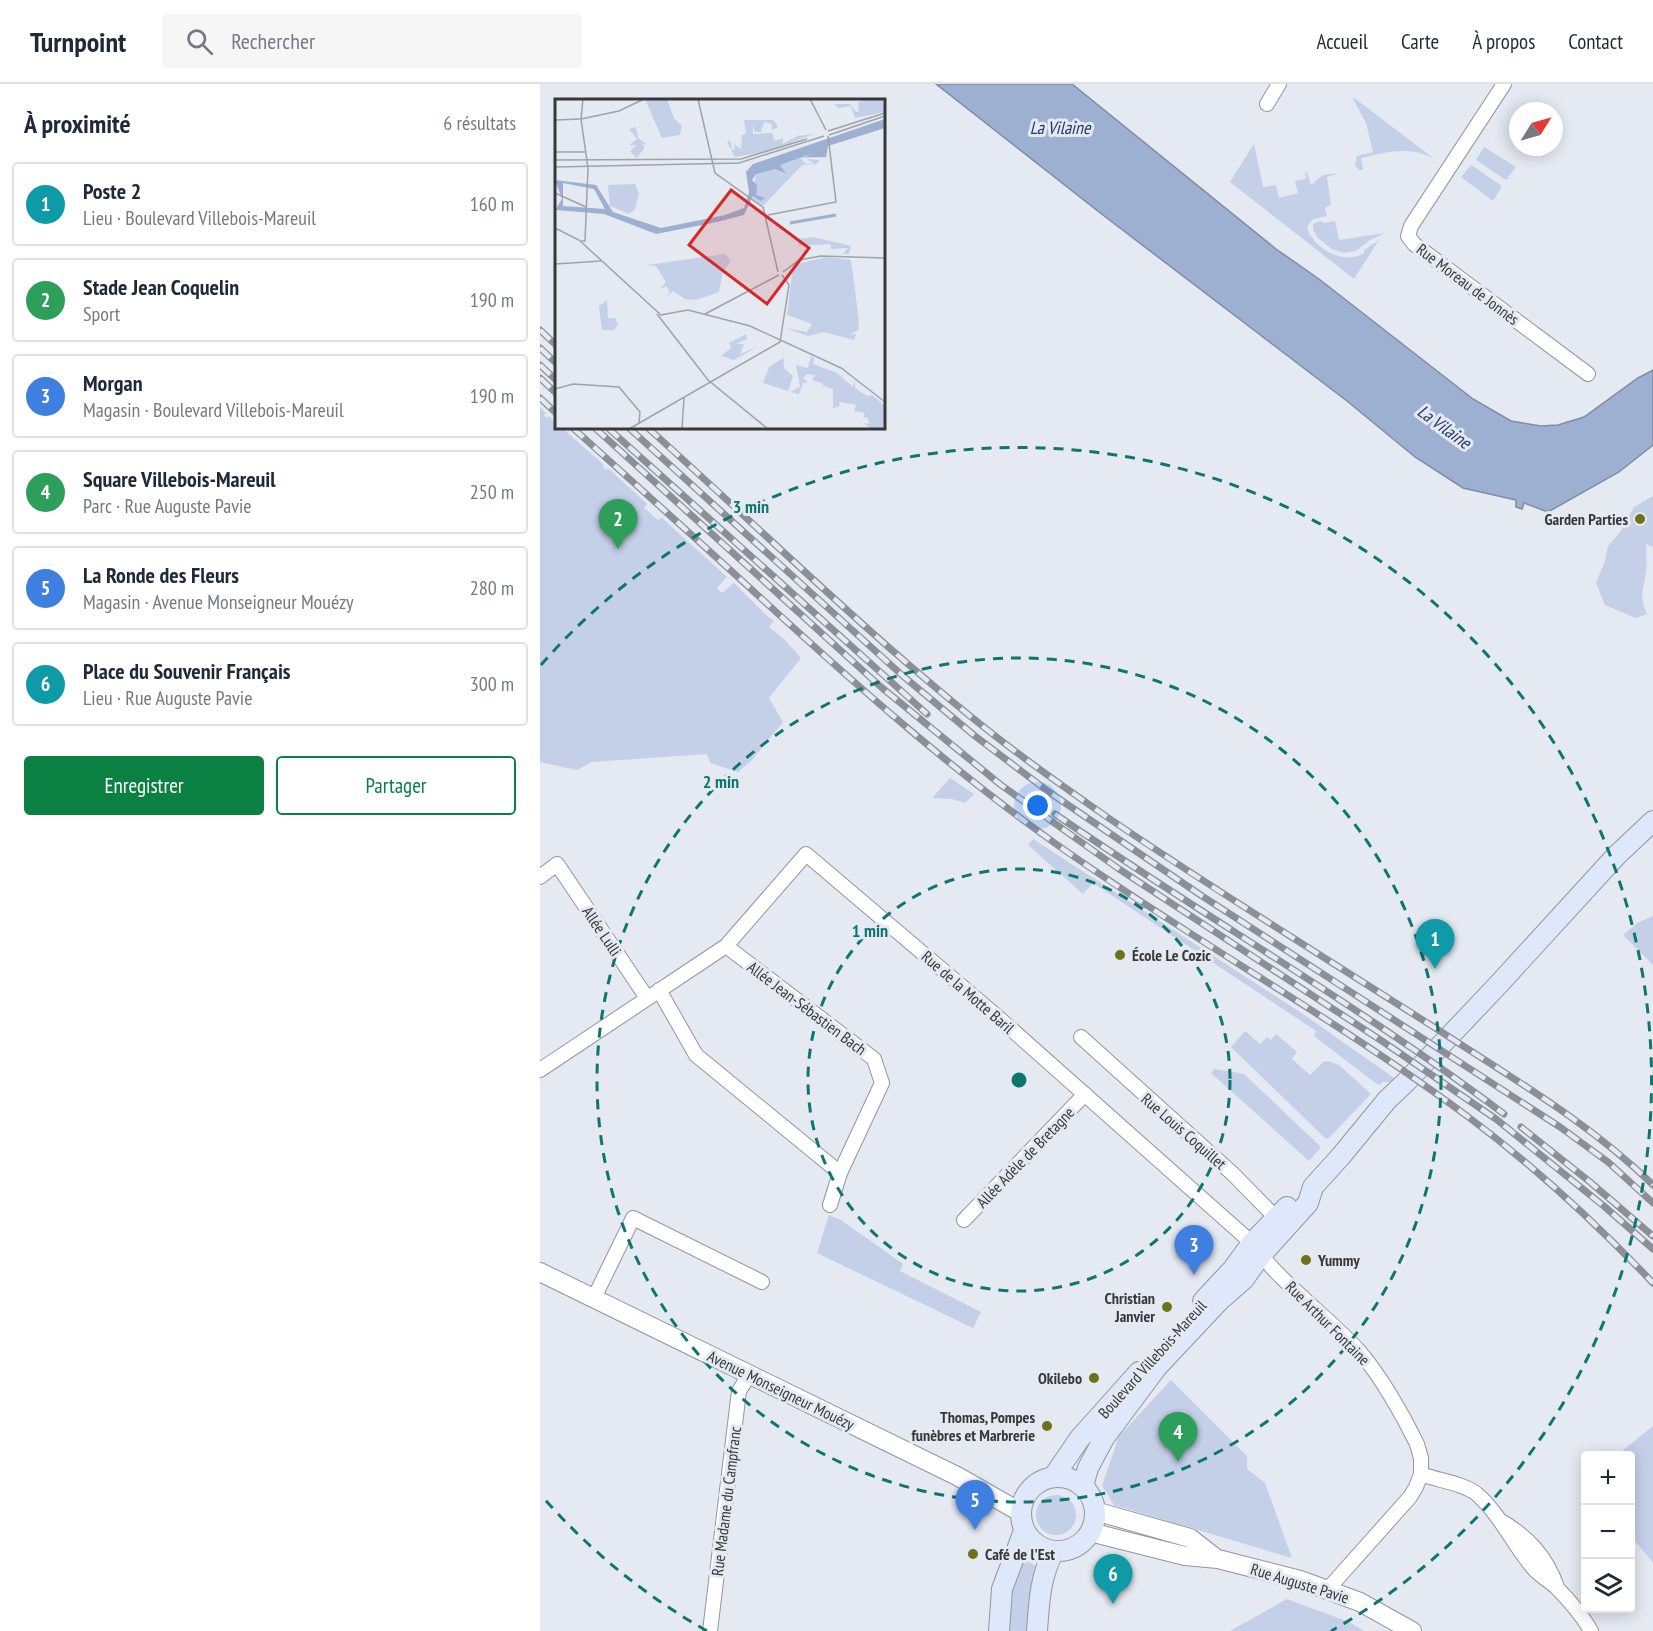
<!DOCTYPE html>
<html lang="fr">
<head>
<meta charset="utf-8">
<style>
	:root { --surface:#fff; --page:#f6f6f7; --text:#1f2937; --muted:#747a83; --line:#e0e1e3; --accent:#0b8043 }
	body { margin:0; font-family:"PT Sans Narrow",sans-serif; background:var(--page); color:var(--text) }
	.controls { position:absolute; right:18px; bottom:18px; display:grid; overflow:hidden; border-radius:6px; box-shadow:0 3px 15px #0003 }
	.controls button { width:54px; height:54px; display:grid; place-items:center; padding:0; border:0; border-bottom:2px solid var(--line); background:var(--surface); color:var(--text); font:30px sans-serif }
	.compass { position:absolute; left:969px; top:18px; width:54px; height:54px; border-radius:50%; background:var(--surface); box-shadow:0 3px 15px #0003; rotate:53deg }
	.you { position:absolute; left:498px; top:722px; width:21px; height:21px; margin:-15px; border:4px solid #fff; border-radius:50%; background:#1a73e8; box-shadow:0 0 0 9px #1a73e833 }
	.badge { display:grid; place-items:center; width:39px; height:39px; border-radius:50%; background:var(--accent); color:#fff; font-size:20px; font-weight:700 }
	.pin { position:absolute; translate:-50% -50px; filter:drop-shadow(0 2px 3px #0008) }
	.pin::after { content:''; position:absolute; top:32px; width:21px; height:18px; background:inherit; clip-path:polygon(0 0,100% 0,50% 100%) }
	.list { margin:0; padding:0; list-style:none }
	h2 { display:flex; justify-content:space-between; align-items:center; height:78px; margin:0; padding:0 24px; font-size:26px }
	h2 small { font-size:20px; font-weight:400; color:var(--muted) }
	.list li { display:grid; grid-template-columns:39px 1fr auto; gap:18px; align-items:center; box-sizing:border-box; height:84px; margin:0 12px 12px; padding:0 12px; border:2px solid var(--line); border-radius:6px }
	.list b { display:block; font-size:22px; white-space:nowrap }
	.list p { margin:0; font-size:20px; white-space:nowrap; color:var(--muted) }
	.list em { font-size:20px; font-style:normal; color:var(--muted) }
	.actions { display:flex; gap:12px; padding:18px 24px }
	.actions a { flex:1; padding:14px 0; border:2px solid var(--accent); border-radius:6px; text-align:center; font-size:21px; color:var(--accent) }
	.actions .main { background:var(--accent); color:#fff }
	.icon { flex:none; width:33px; height:33px; fill:none; stroke:currentColor; stroke-width:2; stroke-linecap:round; stroke-linejoin:round }
	.map { position:relative; flex:none; width:1113px; height:1547px; overflow:hidden }
	header { display:flex; align-items:center; gap:36px; box-sizing:border-box; height:84px; padding:0 30px; background:var(--surface); border-bottom:2px solid var(--line) }
	header strong { font-size:28px }
	nav { display:flex; gap:33px; margin-inline-start:auto; font-size:21px }
	.search { width:420px; height:54px; background:var(--page); display:flex; align-items:center; gap:15px; box-sizing:border-box; padding:0 21px; border-radius:6px; color:var(--muted); font-size:22px }
	main { display:flex }
	aside { flex:1; background:var(--surface) }
	.map>svg:first-child { display:block }
	.green { fill:#c4d0e8 }
	.water { fill:#9eb0d1; stroke:#7f8ca4; stroke-width:1.5 }
	.lines { fill:none; stroke-linecap:round; stroke-linejoin:round }
	.minor-casing { stroke:#92969e; stroke-width:16 }
	.tertiary-casing { stroke:#92969e; stroke-width:20 }
	.secondary-casing { stroke:#92969e; stroke-width:22 }
	.minor { stroke:#fff; stroke-width:14 }
	.tertiary { stroke:#fff; stroke-width:18 }
	.secondary { stroke:#dee8fa; stroke-width:20 }
	.rail-casing { stroke:#8c9096; stroke-width:7 }
	.rail { stroke:#e4e9f2; stroke-width:4.5; stroke-dasharray:14; stroke-linecap:butt }
	.ring { fill:none; stroke:#0f766e; stroke-width:3; stroke-dasharray:10 8 }
	.poi-dot { fill:#6d721a; stroke:#e4e9f2; stroke-width:2 }
	.labels { text-anchor:middle; stroke-width:6; stroke-linejoin:round; paint-order:stroke }
	.street-label { font-size:16px; fill:#36383b; stroke:#e4e9f2 }
	.poi-label { font-size:16px; font-weight:bold; fill:#36383b; stroke:#e4e9f2; text-anchor:end }
	.water-label { font-size:18px; font-style:italic; fill:#253b67; stroke:#e4e9f2 }
	.inset-river { fill:none; stroke:#9eb0d1; stroke-width:3 }
	.inset-road { fill:none; stroke:#9ea2a9; stroke-width:1.5 }
	.view { fill:#d62828; fill-opacity:0.15; stroke:#d62828; stroke-width:3 }
	.inset-edge { fill:none; stroke:#36383b; stroke-width:3 }
	.centre { fill:#0f766e; stroke:#e4e9f2; stroke-width:3 }
	.ring-label { font-size:18px; text-anchor:middle; font-weight:bold; fill:#0f766e; stroke:#e4e9f2; stroke-width:6; stroke-linejoin:round; paint-order:stroke }
</style>
</head>
<body>
<header>
<strong>Turnpoint</strong>
<div class="search"><svg class="icon" aria-label="search" viewBox="0 0 24 24"><circle cx="10" cy="10" r="6"/><path d="M15 15l6 6"/></svg>Rechercher</div>
<nav><a>Accueil</a><a>Carte</a><a>À propos</a><a>Contact</a></nav>
</header>
<main>
<aside>
<h2>À proximité<small>6 résultats</small></h2>
<ul class="list">
<li><span class="badge" style="background:#0f9aa8">1</span><div><b>Poste 2</b><p>Lieu · Boulevard Villebois-Mareuil</p></div><em>160 m</em></li>
<li><span class="badge" style="background:#2e9e5b">2</span><div><b>Stade Jean Coquelin</b><p>Sport</p></div><em>190 m</em></li>
<li><span class="badge" style="background:#3f7fe0">3</span><div><b>Morgan</b><p>Magasin · Boulevard Villebois-Mareuil</p></div><em>190 m</em></li>
<li><span class="badge" style="background:#2e9e5b">4</span><div><b>Square Villebois-Mareuil</b><p>Parc · Rue Auguste Pavie</p></div><em>250 m</em></li>
<li><span class="badge" style="background:#3f7fe0">5</span><div><b>La Ronde des Fleurs</b><p>Magasin · Avenue Monseigneur Mouézy</p></div><em>280 m</em></li>
<li><span class="badge" style="background:#0f9aa8">6</span><div><b>Place du Souvenir Français</b><p>Lieu · Rue Auguste Pavie</p></div><em>300 m</em></li>
</ul>
<div class="actions"><a class="main">Enregistrer</a><a>Partager</a></div>
</aside>
<div class="map">
<svg width="1113" height="1547" viewBox="0 0 1113 1547">
	<rect width="100%" height="100%" fill="#e4e9f2"/>
	<!-- green -->
	<path class="green" d="M814 14 825 22 893 74C868 62 846 68 821 74L823 86H819L815 81 817 72 833 68 826 39 813 15Z
		M714 60 723 103 736 101 739 114 758 109 755 97 766 95 765 89 767 88 771 101 783 91 800 89 787 93 791 121 785 124 787 132 773 135 767 143C772 164 805 182 824 169V166L839 156 814 195 690 98Z
		M944 63 976 83 966 96 936 76Z
		M931 81 962 102 953 117 921 93Z
		M781 137 784 139 795 137 799 156 845 149 830 156 816 167 804 169 792 165 778 154 773 146V140Z
		M0 323 6 329 4 331 7 334 9 332 16 338V344H22L64 381 63 383 66 386 68 384 107 420 104 424 118 436 122 434 187 493 177 504 182 509 194 499 229 534 234 536 229 543 244 555 261 574 229 614 243 638 212 676 198 688 170 679 167 670 52 678 37 686 0 678Z
		M1113 412V463L1106 460C1106 469 1107 479 1106 489 1103 507 1099 512 1107 530L1096 534 1065 521 1056 499 1065 477 1068 462 1080 448 1094 423Z
		M410 694 434 710 425 719 412 715 392 714Z
		M493 755 763 930 854 994 851 998H843L839 1001 834 998 774 952 776 947 553 799 543 810 488 761Z
		M1113 832V881L1083 851 1099 838Z
		M705 947 720 960 727 953 731 956 736 950 757 968 752 975 770 991 783 978 788 977 799 981 831 1010 788 1055 785 1054 691 963Z
		M674 985 704 990 781 1063 769 1077 671 989Z
		M289 1131 301 1136 363 1180 360 1187 441 1228 433 1244 277 1169Z
		M631 1296 707 1372V1385L725 1399 752 1474 574 1421 562 1402 579 1352Z
		M1113 1342V1479L1091 1452 1090 1372 1077 1371Z
		M496 1431a20 20 0 1 1 40 0a20 20 0 1 1-40 0Z
		M480 1473 496 1482 486 1547H467L468 1508Z
		M747 1515 809 1538 824 1547H690Z"/>
	<!-- water -->
	<path class="water" d="M396 0H532L736 165 779 195 933 315 971 337 1001 342 1018 341 1044 333 1098 294 1113 286V361L1079 388 1008 428 984 419 982 425 976 423V416L923 404 875 373 807 317 559 128Z"/>
	<g class="lines">
		<defs>
			<path id="minor" d="M964 0 871 142 868 152 874 160 1048 290
				M727 20 739 0
				M0 793 17 780 107 914
				M186 862 334 975 342 999 300 1089 290 1121
				M119 906 156 971 300 1089
				M541 953 693 1090 742 1140
				M0 986 186 862 266 770 452 928 712 1159C741 1200 785 1230 819 1267 840 1291 863 1331 877 1360L881 1374V1390L876 1403 870 1413 788 1505
				M424 1136 545 1010
				M54 1214 93 1134 222 1198
				M881 1390C899 1397 924 1399 938 1411 961 1432 974 1462 994 1485 1001 1492 1009 1497 1016 1503 1029 1516 1042 1531 1051 1547
				M961 1437C988 1453 1006 1472 1017 1503
				M170 1547 199 1307 209 1291"/>
			<path id="tertiary" d="M0 1188 417 1392 480 1428
				M555 1427 650 1454 677 1475
				M550 1448 645 1472 678 1475 760 1496 820 1518 872 1547"/>
			<path id="secondary" d="M663 1217 693 1185 712 1159 747 1123
				M514 1392 540 1354 599 1288
				M481 1430a37 37 0 1 1 74 0a37 37 0 1 1-74 0Z
				M543 1402 548 1384 564 1354 617 1283 680 1216 704 1195 721 1171 768 1119 773 1103 801 1072 847 1016 866 998 958 901 1076 772 1113 737
				M459 1547 462 1505 484 1447
				M497 1547C499 1519 500 1492 514 1467"/>
		</defs>
		<!-- minor casing -->
		<use href="#minor" class="minor-casing"/>
		<!-- tertiary casing -->
		<use href="#tertiary" class="tertiary-casing"/>
		<!-- secondary casing -->
		<use href="#secondary" class="secondary-casing"/>
		<!-- minor -->
		<use href="#minor" class="minor"/>
		<!-- tertiary -->
		<use href="#tertiary" class="tertiary"/>
		<!-- secondary -->
		<use href="#secondary" class="secondary"/>
		<defs>
			<path id="rail" d="M0 246 16 261
				M0 264 16 279
				M0 281 16 296
				M0 294 16 309
				M0 314 16 329
				M33 344C96 401 160 458 223 516 317 602 412 686 516 760 650 855 795 934 927 1032 994 1082 1055 1138 1113 1199
				M55 344 341 603 461 701 579 785 842 957 956 1035 1065 1123 1113 1165
				M68 344 387 630
				M89 344 363 592 435 652 509 708 662 812 1020 1043 1068 1078 1113 1119
				M108 344C224 448 336 559 459 655 494 682 531 708 567 733 677 808 791 877 903 949 975 996 1051 1040 1113 1101
				M515 730C663 832 820 922 964 1030
				M981 1043 1050 1098 1113 1152"/>
		</defs>
		<!-- rail casing -->
		<use href="#rail" class="rail-casing"/>
		<!-- rail -->
		<use href="#rail" class="rail"/>
	</g>
	<!-- distance rings -->
	<g class="ring">
		<circle cx="479" cy="996" r="211"/>
		<circle cx="479" cy="996" r="422"/>
		<path d="M167 1547A633 633 0 0 1 1 1411M1 581A633 633 0 1 1 791 1547"/>
	</g>
	<!-- markers -->
	<g class="poi-dot">
		<circle cx="1100" cy="435" r="6"/>
		<circle cx="580" cy="871" r="6"/>
		<circle cx="766" cy="1176" r="6"/>
		<circle cx="627" cy="1223" r="6"/>
		<circle cx="554" cy="1294" r="6"/>
		<circle cx="507" cy="1342" r="6"/>
		<circle cx="433" cy="1470" r="6"/>
	</g>
	<g class="labels">
		<!-- street labels -->
		<g class="street-label">
			<text transform="translate(928 200) rotate(37)" y="6">Rue Moreau de Jonnès</text>
			<text transform="translate(62 847) rotate(56)" y="6">Allée Lulli</text>
			<text transform="translate(428 908) rotate(41)" y="6">Rue de la Motte Baril</text>
			<text transform="translate(267 924) rotate(37)" y="6">Allée Jean-Sébastien Bach</text>
			<text transform="translate(644 1047) rotate(41)" y="6">Rue Louis Coquillet</text>
			<text transform="translate(485 1073) rotate(-46)" y="6">Allée Adèle de Bretagne</text>
			<text transform="translate(788 1239) rotate(45)" y="6">Rue Arthur Fontaine</text>
			<text transform="translate(612 1275) rotate(-48)" y="6">Boulevard Villebois-Mareuil</text>
			<text transform="translate(241 1306) rotate(26)" y="6">Avenue Monseigneur Mouézy</text>
			<text transform="translate(186 1417) rotate(-83)" y="6">Rue Madame du Campfranc</text>
			<text transform="translate(760 1499) rotate(17)" y="6">Rue Auguste Pavie</text>
		</g>
		<!-- poi labels -->
		<g class="poi-label">
			<text x="1088" y="441">Garden Parties</text>
			<text x="592" y="877" text-anchor="start">École Le Cozic</text>
			<text x="778" y="1182" text-anchor="start">Yummy</text>
			<text x="615" y="1220">Christian<tspan x="615" dy="18">Janvier</tspan></text>
			<text x="542" y="1300">Okilebo</text>
			<text x="495" y="1339">Thomas, Pompes<tspan x="495" dy="18">funèbres et Marbrerie</tspan></text>
			<text x="445" y="1476" text-anchor="start">Café de l'Est</text>
		</g>
		<!-- water labels -->
		<g class="water-label">
			<text x="520" y="50">La Vilaine</text>
			<text transform="translate(904 343) rotate(36)" y="6">La Vilaine</text>
		</g>
	</g>
	<!-- overview -->
	<g transform="translate(15 15)">
		<rect width="330" height="330" fill="#e4e9f2"/>
		<path d="M90 0H112L119 19 127 27 125 36 107 39ZM313 0H330L329 13 300 19 296 7 283 9 279 5H295L301 13 304 12 303 3ZM189 21H218L223 28 217 31V25L209 23 206 33H200L198 26V35L218 34 219 42 228 39V35V45L242 37 259 35 211 53 180 58 172 43 175 41 177 51 180 50 179 45 186 50 187 36 191 35ZM81 28 83 39 91 45H87L90 48 82 59 75 52 82 46H74L82 40 74 30ZM271 47 272 48 257 56 251 57H272L273 50 272 58 245 59 251 65 259 64 252 60 265 61 261 65 247 66 208 107 197 99 201 74 220 70 229 75 224 66ZM80 85 84 95 80 110 74 115 55 107 53 86ZM258 138 296 147 294 155H288L293 149 276 150 275 145 244 147 243 140ZM170 155 176 162 168 172 164 193 141 201 130 200 118 192 109 200 115 193 111 187 105 190 111 183 101 167 92 166ZM272 158 296 161 304 222 303 231 294 236 301 235 299 241 269 233 253 237 231 229 252 233 257 225 232 216 238 166ZM52 201 53 219H60L63 225 59 231H47L44 207ZM191 235 192 240 181 245H189L185 255 202 248 179 261 166 257 176 249 174 244ZM228 251 229 269 238 277 233 292 208 284 214 268 228 259ZM256 257 259 259 258 265 282 274 298 288 300 281V289L312 297 317 296 330 307V329L317 330 308 324 314 325 313 319 308 318 310 314 299 312 301 306 284 303 285 307 278 309V290L270 287 267 290 269 285 257 281 260 276 252 275 248 279 253 283 248 284 244 295 235 293 245 288 241 266 253 269Z" fill="#c4d0e8"/>
		<path d="M330 20V29L273 47 271 58H251L255 55 225 66 231 75 220 70 201 75 197 81 202 86 201 96 210 99 206 102 198 97 189 116 162 123 101 135 49 115 0 111 7 100 0 81 41 86 58 113 106 129 170 116 189 109 194 93 191 73 198 65ZM8 84 39 90 50 110 8 107Z" fill="#9eb0d1" fill-rule="evenodd"/>
		<path class="inset-river" d="M235 124 281 116"/>
		<path class="inset-road" d="M143 0 160 74 209 109M255 0 271 31M26 20 64 12 89 0M0 21 25 20M273 32 330 14M274 36 330 17M0 53H31M0 61 186 60 252 40M0 68 184 64 269 37M0 94 31 108M208 108 223 173M213 116 281 103 273 37M0 129 24 141 106 216 133 211 195 227 286 269M26 142H30L33 69 26 20 28 0M0 165 46 162M228 173 244 161 266 157 330 159M102 215 153 281 213 330M150 215 224 176M285 268 330 303M0 290 18 285 64 288 85 313 84 324M74 330 225 243 234 186 227 176M127 330 129 299"/>
		<path class="view" d="M176 91 254 149 212 205 134 146Z"/>
		<rect width="330" height="330" class="inset-edge"/>
	</g>
	<circle cx="479" cy="996" r="9" class="centre"/>
	<g class="ring-label">
		<text x="211" y="429">3 min</text>
		<text x="181" y="704">2 min</text>
		<text x="330" y="853">1 min</text>
	</g>
</svg>
<div class="controls">
<button>+</button>
<button>−</button>
<button><svg class="icon" aria-label="layers" viewBox="0 0 24 24"><path d="M12 4l9 5-9 5-9-5zM3 14l9 5 9-5"/></svg></button>
</div>
<svg class="compass" viewBox="-18 -18 36 36"><path d="M0-13l5 13h-10z" fill="#e53935"/><path d="M0 13l5-13h-10z" fill="#747a83"/></svg>
<div class="you"></div>
<div class="pin badge" style="left:895px;top:885px;background:#0f9aa8">1</div>
<div class="pin badge" style="left:78px;top:465px;background:#2e9e5b">2</div>
<div class="pin badge" style="left:654px;top:1191px;background:#3f7fe0">3</div>
<div class="pin badge" style="left:638px;top:1378px;background:#2e9e5b">4</div>
<div class="pin badge" style="left:435px;top:1446px;background:#3f7fe0">5</div>
<div class="pin badge" style="left:573px;top:1520px;background:#0f9aa8">6</div>
</div>
</main>
</body>
</html>
